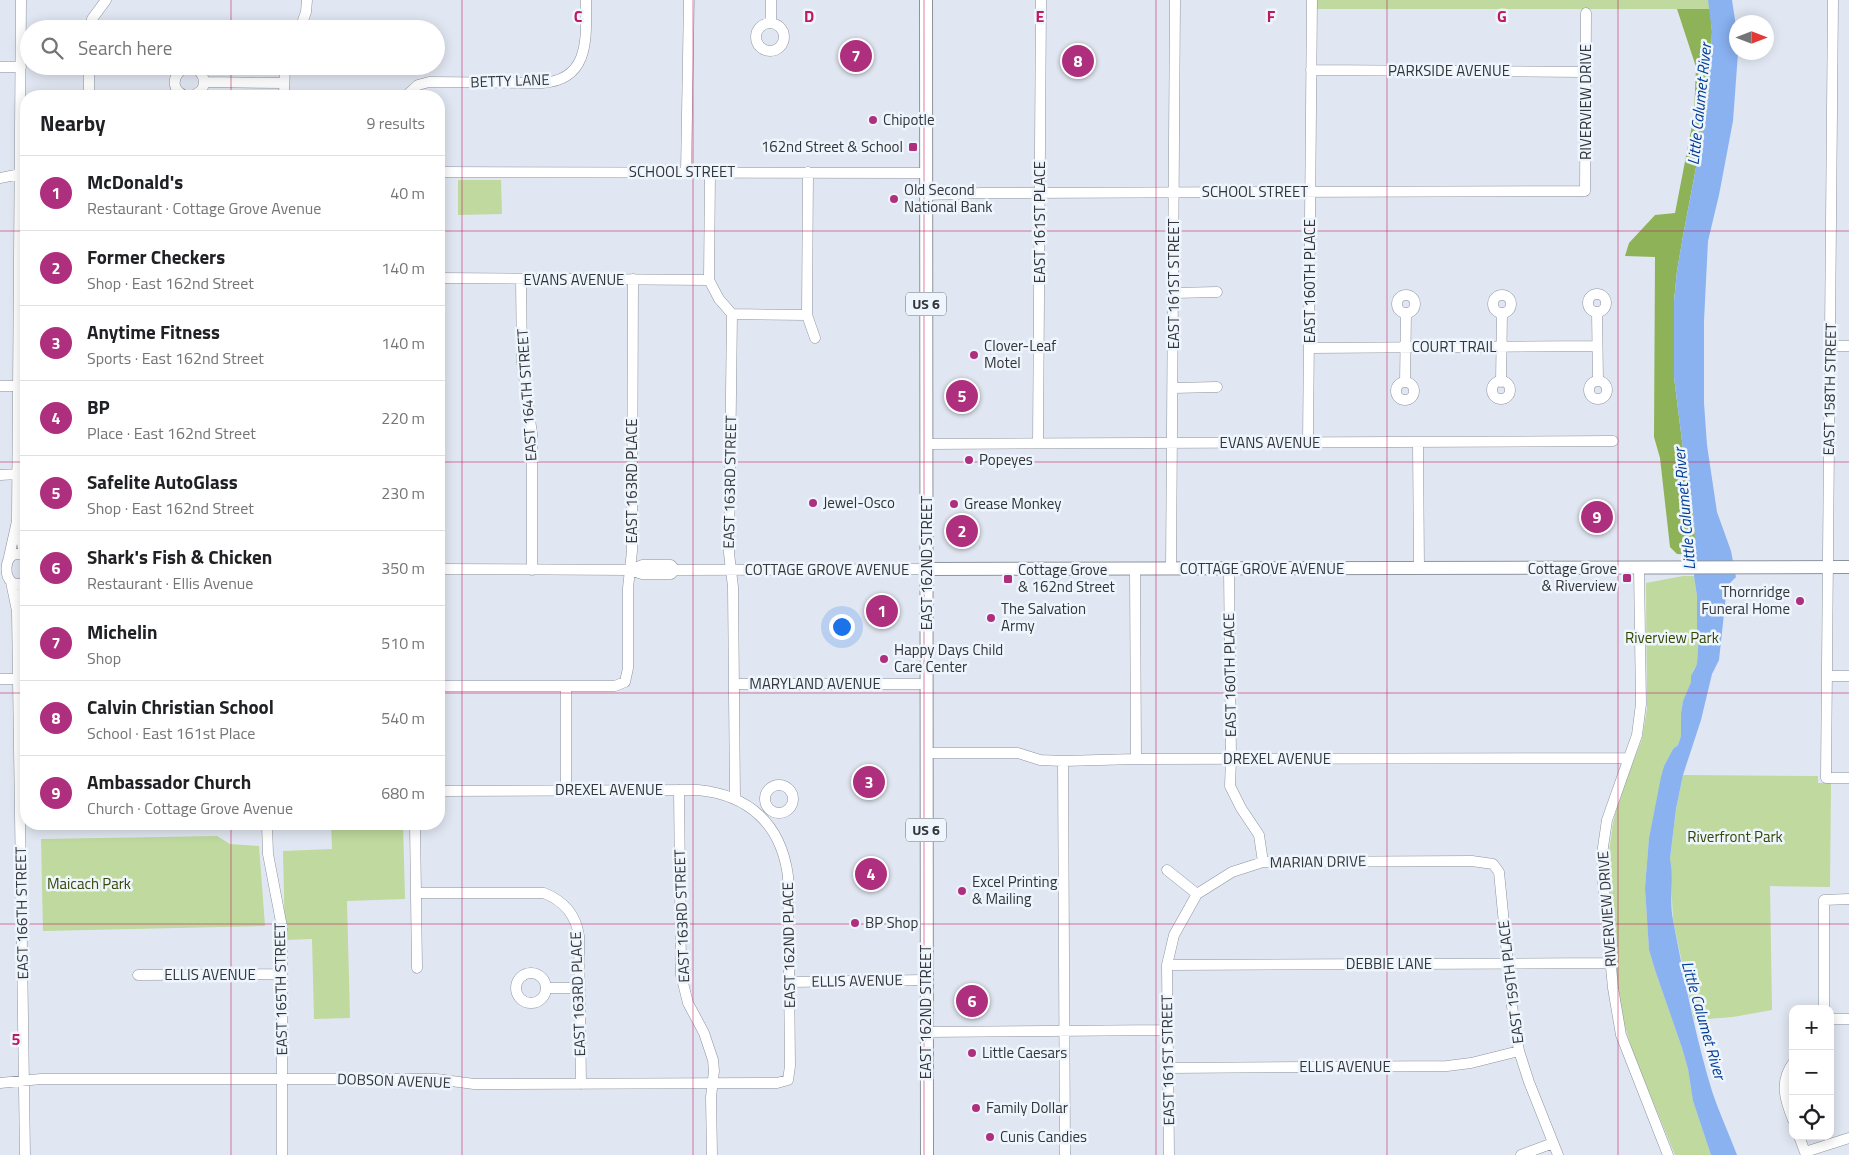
<!DOCTYPE html>
<html lang="en">
<head>
<meta charset="utf-8">
<style>
	:root { --surface:#fff; --page:#f2f2f2; --text:#202124; --muted:#757577; --line:#e0e0e0; --accent:#ae2f7d }
	body { margin:0; font-family:"Titillium Web",sans-serif; background:var(--page); color:var(--text) }
	.controls { position:absolute; right:15px; bottom:15px; display:grid; overflow:hidden; border-radius:10px; box-shadow:0 2px 12px #0003 }
	.controls button { width:45px; height:45px; display:grid; place-items:center; padding:0; border:0; border-bottom:1px solid var(--line); background:var(--surface); color:var(--text); font:25px sans-serif }
	.compass { position:absolute; left:1729px; top:15px; width:45px; height:45px; border-radius:50%; background:var(--surface); box-shadow:0 2px 12px #0003; rotate:90deg }
	.you { position:absolute; left:841px; top:626px; width:18px; height:18px; margin:-12px; border:4px solid #fff; border-radius:50%; background:#1a73e8; box-shadow:0 0 0 8px #1a73e833 }
	.badge { display:grid; place-items:center; width:32px; height:32px; border-radius:50%; background:var(--accent); color:#fff; font-size:16px; font-weight:700 }
	.pin { position:absolute; translate:-50% -50%; border:2px solid #fff; box-shadow:0 1px 5px #0006 }
	.list { margin:0; padding:0; list-style:none }
	h2 { display:flex; justify-content:space-between; align-items:center; height:65px; margin:0; padding:0 20px; font-size:21px }
	h2 small { font-size:16px; font-weight:400; color:var(--muted) }
	.list li { display:grid; grid-template-columns:32px 1fr auto; gap:15px; align-items:center; box-sizing:border-box; height:75px; padding:0 20px; border-top:1px solid var(--line) }
	.list b { display:block; font-size:19px; white-space:nowrap }
	.list p { margin:0; font-size:16px; white-space:nowrap; color:var(--muted) }
	.list em { font-size:16px; font-style:normal; color:var(--muted) }
	.icon { flex:none; width:28px; height:28px; fill:none; stroke:currentColor; stroke-width:2; stroke-linecap:round; stroke-linejoin:round }
	.map { position:relative; flex:none; width:1849px; height:1155px; overflow:hidden }
	.search { position:absolute; background:var(--surface); box-shadow:0 2px 12px #0003; left:20px; top:20px; width:425px; height:55px; display:flex; align-items:center; gap:12px; box-sizing:border-box; padding:0 18px; border-radius:28px; color:var(--muted); font-size:19px }
	.panel { position:absolute; background:var(--surface); box-shadow:0 2px 12px #0003; left:20px; top:90px; width:425px; height:740px; border-radius:20px }
	.map>svg:first-child { display:block }
	.green { fill:#bfd99e }
	.forest { fill:#8eb257 }
	.water { fill:#8ab2f1 }
	.lines { fill:none; stroke-linecap:round; stroke-linejoin:round }
	.minor-casing { stroke:#8d939d; stroke-width:11 }
	.major-casing { stroke:#8d939d; stroke-width:14 }
	.minor { stroke:#fff; stroke-width:10 }
	.major { stroke:#fff; stroke-width:12 }
	.grid { fill:none; stroke:#c2185b; stroke-width:1; stroke-opacity:0.55 }
	.poi-dot { fill:#ae2f7d; stroke:#eff5fd; stroke-width:2 }
	.labels { text-anchor:middle; stroke-width:5; stroke-linejoin:round; paint-order:stroke }
	.shield { fill:#eff5fd; stroke:#6b6f74; stroke-width:1 }
	.shield-label { font-size:14px; font-weight:bold; fill:#323539 }
	.street-label { font-size:15px; fill:#323539; stroke:#eff5fd }
	.poi-label { font-size:15px; fill:#323539; stroke:#eff5fd; text-anchor:start }
	.park-label { font-size:15px; fill:#324802; stroke:#eff5fd }
	.water-label { font-size:16px; font-style:italic; fill:#003d96; stroke:#eff5fd }
	.grid-label { font-size:16px; text-anchor:middle; font-weight:bold; fill:#c2185b; stroke:#eff5fd; stroke-width:5; stroke-linejoin:round; paint-order:stroke }
</style>
</head>
<body>
<div class="map">
<svg width="1849" height="1155" viewBox="0 0 1849 1155">
	<rect width="100%" height="100%" fill="#e1e7f2"/>
	<!-- green -->
	<path class="green" d="M1317 0H1708L1710 9H1317Z
		M458 180H501L502 214 458 215Z
		M1683 576H1694L1697 596V629L1699 633 1697 664 1693 671 1691 682 1683 701 1681 713V736L1678 745 1673 749 1664 766 1649 838 1645 888 1649 950 1655 970 1682 1048 1688 1069 1693 1101 1711 1155H1675L1633 1053 1622 1016 1619 997 1610 898 1609 852 1613 823 1620 796 1642 739 1647 709 1646 583Z
		M1683 775 1818 776V783H1831L1830 887 1770 886 1772 1010 1733 1017 1694 1020 1673 920 1670 859 1676 809Z
		M331 824H403L405 899 347 901 350 1018 314 1019 312 939 285 940 283 851 332 849Z
		M217 836 230 844 259 846 265 926 43 931 41 839Z"/>
	<!-- forest -->
	<path class="forest" d="M1677 9H1710L1712 32 1708 104 1683 236 1677 271 1674 301V377L1685 465 1694 520 1696 555 1677 554 1670 547 1660 458 1654 437 1655 257 1625 256 1629 243 1655 215 1675 213 1694 115 1696 67Z"/>
	<!-- water -->
	<path class="water" d="M1708 0H1732L1736 26V52L1738 53 1733 121 1719 195 1708 241 1704 321V403L1707 445 1717 512 1731 551 1736 577 1727 586 1719 660 1712 674 1701 720 1683 775 1676 809 1670 859C1674 879 1669 900 1673 920 1684 977 1695 1035 1712 1091 1719 1112 1729 1134 1737 1155H1711L1693 1101 1688 1069 1682 1048 1655 970 1649 950 1645 888 1649 838 1661 777 1664 766 1673 749 1678 745 1681 736V713L1683 701 1691 682V676L1697 664 1699 633 1697 629V596L1694 576 1696 555 1694 520 1685 465 1674 377V301L1677 271 1683 236 1708 104 1712 32Z"/>
	<g class="lines">
		<defs>
			<path id="minor" d="M1833 0 1826 778H1849
				M771 22V0
				M756 37a14 14 0 1 1 28 0a14 14 0 1 1-28 0Z
				M90 29 92 19 106 0
				M300 29 306 12 307 0
				M0 67H21
				M1311 70 1586 72
				M204 82 284 83
				M89 96V66
				M186 96C158 85 189 52 202 75 205 80 204 85 202 90L193 96
				M284 96 285 66
				M406 96 418 85 429 82 542 83C591 80 586 36 586 0
				M439 172 926 173
				M686 172 689 0
				M710 172 709 280 719 299 732 314 729 553 733 587 735 798
				M808 172 807 315 815 338
				M0 178 25 173
				M926 195 982 193 1585 191 1586 13
				M439 278 709 280
				M521 280 522 362 532 434V570
				M1174 293 1217 292
				M1588 303a9 9 0 1 1 18 0a9 9 0 1 1-18 0Z
				M1397 304a9 9 0 1 1 18 0a9 9 0 1 1-18 0Z
				M1493 304a9 9 0 1 1 18 0a9 9 0 1 1-18 0Z
				M1597 312 1598 381
				M732 314 807 315
				M1831 346H1849
				M1310 348 1597 346
				M1492 390a9 9 0 1 1 18 0a9 9 0 1 1-18 0Z
				M1589 390a9 9 0 1 1 18 0a9 9 0 1 1-18 0Z
				M1405 382 1406 313
				M1501 382 1502 313
				M1396 391a9 9 0 1 1 18 0a9 9 0 1 1-18 0Z
				M0 386H18
				M1173 388 1217 387
				M1308 442 1312 0
				M1418 442 1419 569
				M1038 443 1041 0
				M927 444 1613 441
				M0 475 18 474
				M17 522 25 556
				M9 557 17 521 21 0
				M26 557C0 541 0 597 26 581
				M1639 568 1641 704 1637 735 1607 820 1602 854 1603 882 1613 988 1621 1035 1668 1155
				M439 569 630 570 642 574H671L675 570 927 569
				M1135 569 1136 759
				M1171 569 1175 0
				M1229 569 1231 759 1230 786 1241 808 1259 835 1263 862
				M630 570 642 565H671L675 570
				M11 582 17 611 25 1155
				M18 610 25 582
				M1828 676H1849
				M0 679H26
				M734 684H927
				M439 686H615L625 682 628 668V588L632 551 633 279
				M566 686V790
				M926 753H1018L1040 760 1063 761 1136 759 1628 758
				M1063 761 1065 1155
				M765 799a14 14 0 1 1 28 0a14 14 0 1 1-28 0Z
				M679 790 681 975 688 1003 704 1033 713 1060 714 1071 711 1097 712 1155
				M267 824 268 854 282 927V1155
				M415 824 417 968
				M1167 870 1197 894
				M416 893H544C564 901 576 915 579 936L581 1084
				M1167 965 1611 963
				M516 988a15 15 0 1 1 30 0a15 15 0 1 1-30 0Z
				M138 975 282 974
				M790 982 925 980
				M546 988H579
				M1824 1009V900L1849 899
				M1830 1019H1849
				M926 1032 1167 1030
				M1793 1063C1779 1082 1785 1100 1793 1120
				M1168 1068 1447 1066 1471 1063 1519 1051
				M0 1083 41 1079H436L474 1084 777 1083 788 1080 790 1066 788 876C781 824 749 795 698 790L439 791
				M1799 1136 1806 1155
				M1805 1152 1849 1138
				M1169 1155 1167 965 1174 935 1197 894 1232 872 1263 862 1472 861 1493 864 1499 872 1512 1006 1519 1051 1529 1082 1558 1155
				M1521 1155 1553 1143"/>
			<path id="major" d="M926 0 927 1155
				M927 569 1849 567"/>
		</defs>
		<!-- minor casing -->
		<use href="#minor" class="minor-casing"/>
		<!-- major casing -->
		<use href="#major" class="major-casing"/>
		<!-- minor -->
		<use href="#minor" class="minor"/>
		<!-- major -->
		<use href="#major" class="major"/>
	</g>
	<!-- grid -->
	<path class="grid" d="M231 0V29M462 0V1155M693 0V1155M924 0V1155M1156 0V1155M1387 0V1155M1618 0V1155M231 66V96M0 231H26M439 231H1849M0 462H26M439 462H1849M0 693H26M439 693H1849M231 824V1155M0 924H1849"/>
	<!-- markers -->
	<g class="poi-dot">
		<circle cx="873" cy="120" r="5"/>
		<rect x="908" y="142" width="10" height="10" rx="2.5"/>
		<circle cx="894" cy="199" r="5"/>
		<circle cx="974" cy="355" r="5"/>
		<circle cx="969" cy="460" r="5"/>
		<circle cx="813" cy="503" r="5"/>
		<circle cx="954" cy="504" r="5"/>
		<rect x="1622" y="573" width="10" height="10" rx="2.5"/>
		<rect x="1003" y="574" width="10" height="10" rx="2.5"/>
		<circle cx="1800" cy="601" r="5"/>
		<circle cx="991" cy="618" r="5"/>
		<circle cx="884" cy="659" r="5"/>
		<circle cx="962" cy="891" r="5"/>
		<circle cx="855" cy="923" r="5"/>
		<circle cx="972" cy="1053" r="5"/>
		<circle cx="976" cy="1108" r="5"/>
		<circle cx="990" cy="1137" r="5"/>
	</g>
	<g class="labels">
		<!-- shield labels -->
		<g class="shield">
			<rect x="906" y="292.5" width="40" height="23" rx="4"/>
			<rect x="906" y="818.5" width="40" height="23" rx="4"/>
		</g>
		<g class="shield-label">
			<text x="926" y="309">US 6</text>
			<text x="926" y="835">US 6</text>
		</g>
		<!-- street labels -->
		<g class="street-label">
			<text x="1449" y="76">PARKSIDE AVENUE</text>
			<text transform="translate(510 81) rotate(-2)" y="5">BETTY LANE</text>
			<text transform="translate(1586 102) rotate(-90)" y="5">RIVERVIEW DRIVE</text>
			<text x="682" y="177">SCHOOL STREET</text>
			<text x="1255" y="197">SCHOOL STREET</text>
			<text transform="translate(1040 222) rotate(-90)" y="5">EAST 161ST PLACE</text>
			<text x="574" y="285">EVANS AVENUE</text>
			<text transform="translate(1310 281) rotate(-90)" y="5">EAST 160TH PLACE</text>
			<text transform="translate(1174 284) rotate(-90)" y="5">EAST 161ST STREET</text>
			<text x="1454" y="352">COURT TRAIL</text>
			<text transform="translate(1830 389) rotate(-89)" y="5">EAST 158TH STREET</text>
			<text transform="translate(527 395) rotate(-94)" y="5">EAST 164TH STREET</text>
			<text x="1270" y="448">EVANS AVENUE</text>
			<text transform="translate(632 481) rotate(-90)" y="5">EAST 163RD PLACE</text>
			<text transform="translate(730 482) rotate(-89)" y="5">EAST 163RD STREET</text>
			<text transform="translate(927 563) rotate(-90)" y="5">EAST 162ND STREET</text>
			<text x="1262" y="574">COTTAGE GROVE AVENUE</text>
			<text x="827" y="575">COTTAGE GROVE AVENUE</text>
			<text transform="translate(1230 675) rotate(-91)" y="5">EAST 160TH PLACE</text>
			<text x="815" y="689">MARYLAND AVENUE</text>
			<text x="1277" y="764">DREXEL AVENUE</text>
			<text x="609" y="795">DREXEL AVENUE</text>
			<text transform="translate(1318 862) rotate(-1)" y="5">MARIAN DRIVE</text>
			<text transform="translate(1607 909) rotate(-94)" y="5">RIVERVIEW DRIVE</text>
			<text transform="translate(22 913) rotate(-91)" y="5">EAST 166TH STREET</text>
			<text transform="translate(682 916) rotate(-92)" y="5">EAST 163RD STREET</text>
			<text transform="translate(789 945) rotate(-91)" y="5">EAST 162ND PLACE</text>
			<text x="1389" y="969">DEBBIE LANE</text>
			<text x="210" y="980">ELLIS AVENUE</text>
			<text transform="translate(857 981) rotate(-1)" y="5">ELLIS AVENUE</text>
			<text transform="translate(1511 982) rotate(-97)" y="5">EAST 159TH PLACE</text>
			<text transform="translate(281 989) rotate(-91)" y="5">EAST 165TH STREET</text>
			<text transform="translate(578 994) rotate(-92)" y="5">EAST 163RD PLACE</text>
			<text transform="translate(926 1012) rotate(-90)" y="5">EAST 162ND STREET</text>
			<text transform="translate(1168 1060) rotate(-91)" y="5">EAST 161ST STREET</text>
			<text x="1345" y="1072">ELLIS AVENUE</text>
			<text transform="translate(394 1081) rotate(2)" y="5">DOBSON AVENUE</text>
		</g>
		<!-- poi labels -->
		<g class="poi-label">
			<text x="883" y="125">Chipotle</text>
			<text x="903" y="152" text-anchor="end">162nd Street &amp; School</text>
			<text x="904" y="195">Old Second<tspan x="904" dy="17">National Bank</tspan></text>
			<text x="984" y="351">Clover-Leaf<tspan x="984" dy="17">Motel</tspan></text>
			<text x="979" y="465">Popeyes</text>
			<text x="823" y="508">Jewel-Osco</text>
			<text x="964" y="509">Grease Monkey</text>
			<text x="1617" y="574" text-anchor="end">Cottage Grove<tspan x="1617" dy="17">&amp; Riverview</tspan></text>
			<text x="1018" y="575">Cottage Grove<tspan x="1018" dy="17">&amp; 162nd Street</tspan></text>
			<text x="1790" y="597" text-anchor="end">Thornridge<tspan x="1790" dy="17">Funeral Home</tspan></text>
			<text x="1001" y="614">The Salvation<tspan x="1001" dy="17">Army</tspan></text>
			<text x="894" y="655">Happy Days Child<tspan x="894" dy="17">Care Center</tspan></text>
			<text x="972" y="887">Excel Printing<tspan x="972" dy="17">&amp; Mailing</tspan></text>
			<text x="865" y="928">BP Shop</text>
			<text x="982" y="1058">Little Caesars</text>
			<text x="986" y="1113">Family Dollar</text>
			<text x="1000" y="1142">Cunis Candies</text>
		</g>
		<!-- park labels -->
		<g class="park-label">
			<text x="1672" y="643">Riverview Park</text>
			<text x="1735" y="842">Riverfront Park</text>
			<text x="89" y="889">Maicach Park</text>
		</g>
		<!-- water labels -->
		<g class="water-label">
			<text transform="translate(1699 104) rotate(-84)" y="6">Little Calumet River</text>
			<text transform="translate(1684 509) rotate(-95)" y="6">Little Calumet River</text>
			<text transform="translate(1704 1020) rotate(74)" y="6">Little Calumet River</text>
		</g>
	</g>
	<g class="grid-label">
		<text x="578" y="22">C</text>
		<text x="809" y="22">D</text>
		<text x="1040" y="22">E</text>
		<text x="1271" y="22">F</text>
		<text x="1502" y="22">G</text>
		<text x="16" y="1045">5</text>
	</g>
</svg>
<div class="controls">
<button>+</button>
<button>−</button>
<button><svg class="icon" aria-label="locate" viewBox="0 0 24 24"><circle cx="12" cy="12" r="6"/><path d="M12 2v4M12 18v4M2 12h4M18 12h4"/></svg></button>
</div>
<svg class="compass" viewBox="-18 -18 36 36"><path d="M0-13l5 13h-10z" fill="#e53935"/><path d="M0 13l5-13h-10z" fill="#757577"/></svg>
<div class="you"></div>
<div class="pin badge" style="left:882px;top:611px">1</div>
<div class="pin badge" style="left:962px;top:531px">2</div>
<div class="pin badge" style="left:869px;top:782px">3</div>
<div class="pin badge" style="left:871px;top:874px">4</div>
<div class="pin badge" style="left:962px;top:396px">5</div>
<div class="pin badge" style="left:972px;top:1001px">6</div>
<div class="pin badge" style="left:856px;top:56px">7</div>
<div class="pin badge" style="left:1078px;top:61px">8</div>
<div class="pin badge" style="left:1597px;top:517px">9</div>
<div class="search"><svg class="icon" aria-label="search" viewBox="0 0 24 24"><circle cx="10" cy="10" r="6"/><path d="M15 15l6 6"/></svg>Search here</div>
<section class="panel">
<h2>Nearby<small>9 results</small></h2>
<ul class="list">
<li><span class="badge">1</span><div><b>McDonald's</b><p>Restaurant · Cottage Grove Avenue</p></div><em>40 m</em></li>
<li><span class="badge">2</span><div><b>Former Checkers</b><p>Shop · East 162nd Street</p></div><em>140 m</em></li>
<li><span class="badge">3</span><div><b>Anytime Fitness</b><p>Sports · East 162nd Street</p></div><em>140 m</em></li>
<li><span class="badge">4</span><div><b>BP</b><p>Place · East 162nd Street</p></div><em>220 m</em></li>
<li><span class="badge">5</span><div><b>Safelite AutoGlass</b><p>Shop · East 162nd Street</p></div><em>230 m</em></li>
<li><span class="badge">6</span><div><b>Shark's Fish &amp; Chicken</b><p>Restaurant · Ellis Avenue</p></div><em>350 m</em></li>
<li><span class="badge">7</span><div><b>Michelin</b><p>Shop</p></div><em>510 m</em></li>
<li><span class="badge">8</span><div><b>Calvin Christian School</b><p>School · East 161st Place</p></div><em>540 m</em></li>
<li><span class="badge">9</span><div><b>Ambassador Church</b><p>Church · Cottage Grove Avenue</p></div><em>680 m</em></li>
</ul>
</section>
</div>
</body>
</html>
